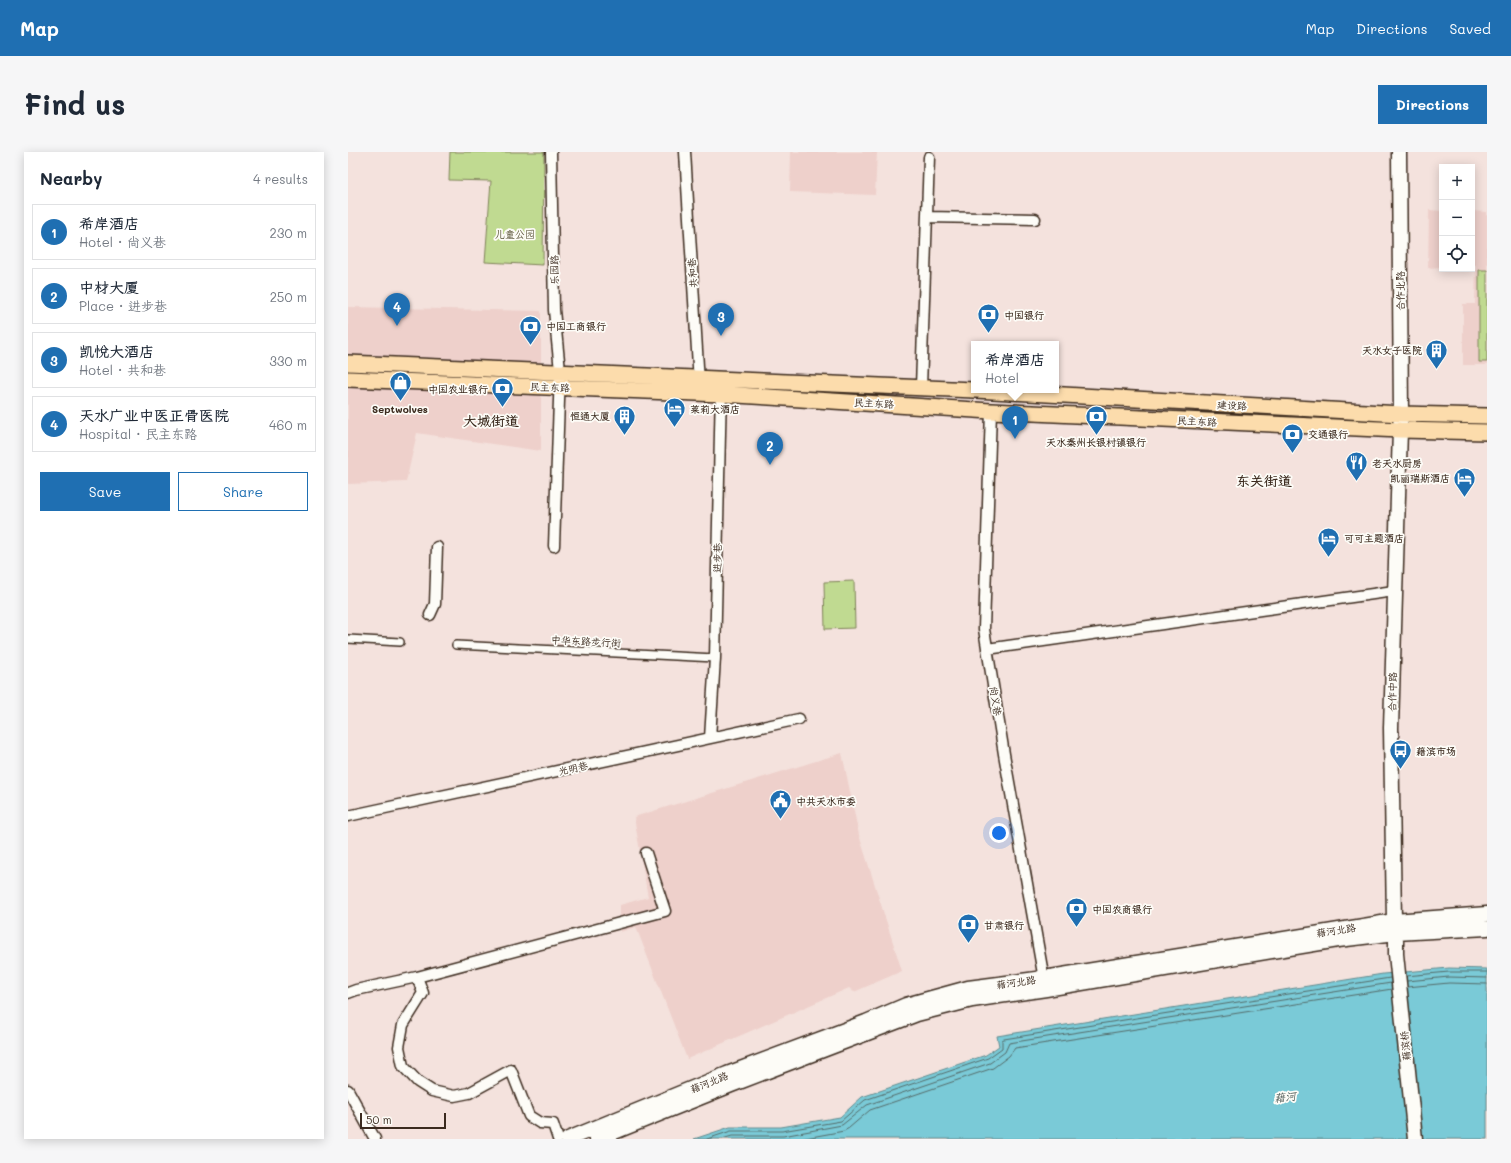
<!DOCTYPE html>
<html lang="en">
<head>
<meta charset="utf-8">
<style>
	:root { --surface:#fff; --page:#f6f6f7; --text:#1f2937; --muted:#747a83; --line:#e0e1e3; --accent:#1f6fb2 }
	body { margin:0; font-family:Mali,"LXGW WenKai TC",sans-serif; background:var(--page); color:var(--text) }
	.controls { position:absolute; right:12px; top:12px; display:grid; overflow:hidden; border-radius:0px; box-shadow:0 2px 10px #0003 }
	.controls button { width:36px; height:36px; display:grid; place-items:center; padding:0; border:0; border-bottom:1px solid var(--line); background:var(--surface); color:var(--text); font:20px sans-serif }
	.scale { position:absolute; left:12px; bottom:10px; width:86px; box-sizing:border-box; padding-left:4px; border:2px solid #3b2a1e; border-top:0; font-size:11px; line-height:14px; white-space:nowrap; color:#3b2a1e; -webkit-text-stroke:3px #fdfcf7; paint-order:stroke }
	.you { position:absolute; left:651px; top:681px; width:14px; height:14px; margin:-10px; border:3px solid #fff; border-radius:50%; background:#1a73e8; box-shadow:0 0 0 6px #1a73e833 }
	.badge { display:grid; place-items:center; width:26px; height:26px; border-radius:50%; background:var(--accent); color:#fff; font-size:13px; font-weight:700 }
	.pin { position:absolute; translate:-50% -33px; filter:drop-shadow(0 1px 2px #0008) }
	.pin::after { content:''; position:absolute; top:21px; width:14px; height:12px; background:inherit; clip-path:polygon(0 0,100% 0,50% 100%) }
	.popup { position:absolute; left:623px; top:189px; width:88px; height:52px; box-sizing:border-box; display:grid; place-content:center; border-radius:0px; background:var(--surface); filter:drop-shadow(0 1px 3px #0005); font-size:13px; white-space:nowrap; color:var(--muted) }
	.popup b { font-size:15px; color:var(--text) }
	.popup::after { content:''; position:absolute; left:50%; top:100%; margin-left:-8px; border:8px solid transparent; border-top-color:var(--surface) }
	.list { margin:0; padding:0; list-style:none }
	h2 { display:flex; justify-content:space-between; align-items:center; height:52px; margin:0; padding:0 16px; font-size:17px }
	h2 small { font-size:13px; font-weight:400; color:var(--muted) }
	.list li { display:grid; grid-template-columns:26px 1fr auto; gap:12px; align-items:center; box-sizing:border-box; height:56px; margin:0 8px 8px; padding:0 8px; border:1px solid var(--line); border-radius:0px }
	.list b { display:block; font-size:15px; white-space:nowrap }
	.list p { margin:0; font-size:13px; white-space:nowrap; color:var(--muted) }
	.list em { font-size:13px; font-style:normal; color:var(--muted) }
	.actions { display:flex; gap:8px; padding:12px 16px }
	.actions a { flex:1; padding:9px 0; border:1px solid var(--accent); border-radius:0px; text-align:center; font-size:14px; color:var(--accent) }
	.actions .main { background:var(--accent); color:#fff }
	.icon { flex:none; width:22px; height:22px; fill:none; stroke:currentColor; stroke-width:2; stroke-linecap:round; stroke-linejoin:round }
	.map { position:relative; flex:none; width:1139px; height:987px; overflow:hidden; border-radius:0px }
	header { display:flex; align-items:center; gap:24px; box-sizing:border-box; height:56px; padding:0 20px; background:var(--accent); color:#fff }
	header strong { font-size:19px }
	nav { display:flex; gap:22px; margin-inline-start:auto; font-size:14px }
	.intro { display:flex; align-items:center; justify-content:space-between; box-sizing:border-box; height:96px; padding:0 24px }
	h1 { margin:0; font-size:28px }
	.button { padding:10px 18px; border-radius:0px; background:var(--accent); color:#fff; font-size:14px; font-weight:700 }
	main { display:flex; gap:24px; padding:0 24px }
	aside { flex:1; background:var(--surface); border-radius:0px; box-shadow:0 2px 10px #0003 }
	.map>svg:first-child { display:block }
	.built { fill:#eed0cb }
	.green { fill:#c0da91; stroke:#7e8258 }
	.water { fill:#7acad7; stroke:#618a8d }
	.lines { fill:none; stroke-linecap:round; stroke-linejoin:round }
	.shore { stroke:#546a68; stroke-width:1 }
	.pedestrian-casing { stroke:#3b2a1e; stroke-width:10 }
	.minor-casing { stroke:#3b2a1e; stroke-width:13 }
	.secondary-casing { stroke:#3b2a1e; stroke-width:17 }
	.primary-casing { stroke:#3b2a1e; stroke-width:18 }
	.pedestrian { stroke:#fdfcf7; stroke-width:7 }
	.minor { stroke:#fdfcf7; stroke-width:10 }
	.secondary { stroke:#fdfcf7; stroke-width:14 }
	.primary { stroke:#fcdcac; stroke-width:15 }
	.labels { text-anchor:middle; stroke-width:3.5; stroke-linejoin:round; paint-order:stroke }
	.park-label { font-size:10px; fill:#5c563b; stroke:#fdfcf7 }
	.street-label { font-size:10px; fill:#3b2a1e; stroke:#fdfcf7 }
	.poi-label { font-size:10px; font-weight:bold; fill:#3b2a1e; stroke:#fdfcf7; text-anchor:start }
	.water-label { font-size:11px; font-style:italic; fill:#4e5a56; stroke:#fdfcf7 }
	.district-label { font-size:14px; font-weight:bold; fill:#3b2a1e; stroke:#fdfcf7 }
</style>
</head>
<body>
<header>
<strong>Map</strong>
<nav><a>Map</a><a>Directions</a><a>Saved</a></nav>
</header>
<div class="intro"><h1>Find us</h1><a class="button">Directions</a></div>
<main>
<aside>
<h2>Nearby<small>4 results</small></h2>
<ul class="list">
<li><span class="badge">1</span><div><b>希岸酒店</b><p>Hotel · 尚义巷</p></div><em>230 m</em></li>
<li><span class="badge">2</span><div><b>中材大厦</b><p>Place · 进步巷</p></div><em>250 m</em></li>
<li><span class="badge">3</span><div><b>凯悦大酒店</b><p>Hotel · 共和巷</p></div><em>330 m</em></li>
<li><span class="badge">4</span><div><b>天水广业中医正骨医院</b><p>Hospital · 民主东路</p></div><em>460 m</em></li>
</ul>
<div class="actions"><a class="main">Save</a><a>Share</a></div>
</aside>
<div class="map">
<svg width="1139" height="987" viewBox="0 0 1139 987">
	<rect width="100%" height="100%" fill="#f4e2dd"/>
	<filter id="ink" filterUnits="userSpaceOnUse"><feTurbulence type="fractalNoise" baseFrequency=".025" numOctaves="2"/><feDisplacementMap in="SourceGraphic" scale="8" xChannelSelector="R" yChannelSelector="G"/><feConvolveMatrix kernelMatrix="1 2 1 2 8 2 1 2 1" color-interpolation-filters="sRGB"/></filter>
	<g filter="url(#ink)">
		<!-- built -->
		<path class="built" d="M443 0H529L527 43 442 40Z
			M1081 58 1094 59V115L1080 116Z
			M1124 59 1139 60V213H1115V152H1127L1128 113H1124Z
			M0 155 193 159V299L69 281 58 330 0 332Z
			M494 601 511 683 554 819 506 840 501 836 339 907 288 775 272 780V753L300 745 286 665Z"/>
		<!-- green -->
		<path class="green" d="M102 0H196L195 113 137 110 143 29 101 28Z
			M1131 118H1139V210H1131Z
			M506 429 507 476 477 477 476 430Z"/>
		<!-- water -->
		<path class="water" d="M1101 816 1139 817V987H346L382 975H433L492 965 514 945 638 903 651 894 649 884 1035 822Z"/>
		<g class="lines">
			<!-- shore -->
			<path class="shore" d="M1058 824 1101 820H1139
				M1059 829 1101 825 1139 826
				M1059 835 1101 831 1139 832
				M359 987 383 979H434L493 969 517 948 640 906 654 896V888L656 887 1042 826
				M374 987 384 984H435L494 973 519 953 642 911 657 900 661 891 1043 831
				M452 987 496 979 501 976 522 958 645 916 661 904 667 896 1044 837"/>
			<defs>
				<path id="pedestrian" d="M0 487 52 490
					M108 493 367 506"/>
				<path id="minor" d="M203 0 206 158 212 219 206 394
					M337 0 351 231
					M579 65 687 67
					M573 235 581 5
					M643 259 636 477 656 602 697 833
					M82 463 87 452 89 395
					M639 497 1046 439
					M362 586 367 506 373 236
					M0 664 451 567
					M0 841 8 838 69 825
					M0 938 27 987
					M210 987 205 972 192 971 181 964 163 918 121 941 106 944 84 939 70 930 55 914 51 895 55 873 75 841 69 825 317 759 298 701"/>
				<path id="secondary" d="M1051 0 1053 262 1052 278 1043 576 1046 769 1048 781V802L1067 987
					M220 987 379 922 518 870 558 853 620 836 696 826 1046 769 1139 762
					M249 987 383 933 569 862 624 848 698 837 990 788 1048 781 1139 776"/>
				<path id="primary" d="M0 211 626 238
					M0 227 373 242 643 259 1052 278 1139 280
					M628 238 1053 262 1139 264"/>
			</defs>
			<!-- pedestrian casing -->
			<use href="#pedestrian" class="pedestrian-casing"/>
			<!-- minor casing -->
			<use href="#minor" class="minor-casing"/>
			<!-- secondary casing -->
			<use href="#secondary" class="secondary-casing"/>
			<!-- primary casing -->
			<use href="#primary" class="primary-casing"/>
			<!-- pedestrian -->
			<use href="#pedestrian" class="pedestrian"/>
			<!-- minor -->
			<use href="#minor" class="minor"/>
			<!-- secondary -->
			<use href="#secondary" class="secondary"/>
			<!-- primary -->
			<use href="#primary" class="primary"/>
		</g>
	</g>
	<!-- icons -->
	<defs>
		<symbol id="bank-pin" viewBox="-11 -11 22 30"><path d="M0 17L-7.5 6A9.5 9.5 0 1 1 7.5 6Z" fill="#1f6fb2" stroke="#fdfcf7"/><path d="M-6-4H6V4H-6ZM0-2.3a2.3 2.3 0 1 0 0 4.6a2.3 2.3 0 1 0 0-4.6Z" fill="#fff"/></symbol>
		<symbol id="building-pin" viewBox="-11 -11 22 30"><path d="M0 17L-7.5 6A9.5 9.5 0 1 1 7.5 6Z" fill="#1f6fb2" stroke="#fdfcf7"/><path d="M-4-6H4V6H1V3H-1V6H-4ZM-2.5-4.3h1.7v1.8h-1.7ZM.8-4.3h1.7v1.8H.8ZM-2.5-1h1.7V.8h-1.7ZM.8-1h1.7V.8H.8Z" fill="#fff"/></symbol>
		<symbol id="shop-pin" viewBox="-11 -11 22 30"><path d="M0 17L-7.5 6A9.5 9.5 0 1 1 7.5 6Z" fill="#1f6fb2" stroke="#fdfcf7"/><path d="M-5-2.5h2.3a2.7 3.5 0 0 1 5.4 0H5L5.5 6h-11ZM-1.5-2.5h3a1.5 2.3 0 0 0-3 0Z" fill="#fff"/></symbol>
		<symbol id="hotel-pin" viewBox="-11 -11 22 30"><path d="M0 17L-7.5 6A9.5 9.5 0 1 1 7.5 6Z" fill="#1f6fb2" stroke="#fdfcf7"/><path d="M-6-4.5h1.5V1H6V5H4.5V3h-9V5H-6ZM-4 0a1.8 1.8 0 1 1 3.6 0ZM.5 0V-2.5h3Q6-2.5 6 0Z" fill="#fff"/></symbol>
		<symbol id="restaurant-pin" viewBox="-11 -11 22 30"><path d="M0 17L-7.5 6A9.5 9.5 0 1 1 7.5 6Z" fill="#1f6fb2" stroke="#fdfcf7"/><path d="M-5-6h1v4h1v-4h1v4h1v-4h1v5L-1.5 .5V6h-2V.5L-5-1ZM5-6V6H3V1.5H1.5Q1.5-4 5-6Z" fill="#fff"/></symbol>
		<symbol id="bus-pin" viewBox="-11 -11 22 30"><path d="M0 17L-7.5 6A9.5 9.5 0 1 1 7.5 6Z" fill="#1f6fb2" stroke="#fdfcf7"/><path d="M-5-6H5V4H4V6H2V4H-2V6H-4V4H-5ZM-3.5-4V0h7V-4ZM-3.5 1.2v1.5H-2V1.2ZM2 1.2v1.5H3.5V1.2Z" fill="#fff"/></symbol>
		<symbol id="civic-pin" viewBox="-11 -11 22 30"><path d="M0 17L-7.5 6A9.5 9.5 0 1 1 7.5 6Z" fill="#1f6fb2" stroke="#fdfcf7"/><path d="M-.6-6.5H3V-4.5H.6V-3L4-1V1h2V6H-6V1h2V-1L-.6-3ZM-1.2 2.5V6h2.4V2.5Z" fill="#fff"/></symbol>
	</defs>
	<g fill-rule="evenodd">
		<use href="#bank-pin" x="628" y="150" width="25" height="34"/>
		<use href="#bank-pin" x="170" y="162" width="25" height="34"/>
		<use href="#building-pin" x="1076" y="186" width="25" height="34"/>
		<use href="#shop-pin" x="40" y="218" width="25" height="34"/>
		<use href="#bank-pin" x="142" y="224" width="25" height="34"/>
		<use href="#hotel-pin" x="314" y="244" width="25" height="34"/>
		<use href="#building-pin" x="264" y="252" width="25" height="34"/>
		<use href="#bank-pin" x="736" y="252" width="25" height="34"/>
		<use href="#bank-pin" x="932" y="270" width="25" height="34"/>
		<use href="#restaurant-pin" x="996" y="298" width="25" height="34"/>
		<use href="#hotel-pin" x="1104" y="314" width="25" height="34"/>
		<use href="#hotel-pin" x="968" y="374" width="25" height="34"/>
		<use href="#bus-pin" x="1040" y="586" width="25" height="34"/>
		<use href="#civic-pin" x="420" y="636" width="25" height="34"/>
		<use href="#bank-pin" x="716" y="744" width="25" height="34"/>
		<use href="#bank-pin" x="608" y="760" width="25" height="34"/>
	</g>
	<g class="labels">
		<!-- park labels -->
		<g class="park-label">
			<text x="167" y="86">儿童公园</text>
		</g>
		<!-- street labels -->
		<g class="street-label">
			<text transform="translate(206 118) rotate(-91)" y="4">乐园路</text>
			<text transform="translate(344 121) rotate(-94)" y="4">共和巷</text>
			<text transform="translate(1052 139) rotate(-90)" y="4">合作北路</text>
			<text transform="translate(202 235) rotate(2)" y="4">民主东路</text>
			<text transform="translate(526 251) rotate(3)" y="4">民主东路</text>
			<text transform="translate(884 253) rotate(3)" y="4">建设路</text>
			<text transform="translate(849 269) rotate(3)" y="4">民主东路</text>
			<text transform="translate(369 406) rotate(-89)" y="4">进步巷</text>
			<text transform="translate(238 489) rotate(3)" y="4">中华东路步行街</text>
			<text transform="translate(1044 540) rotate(-89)" y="4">合作中路</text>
			<text transform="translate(648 549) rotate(81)" y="4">尚义巷</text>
			<text transform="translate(225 616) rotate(-12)" y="4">光明巷</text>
			<text transform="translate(988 778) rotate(-9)" y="4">藉河北路</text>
			<text transform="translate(668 830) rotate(-8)" y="4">藉河北路</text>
			<text transform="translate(1057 894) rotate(-96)" y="4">藉滨桥</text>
			<text transform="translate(361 930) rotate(-22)" y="4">藉河北路</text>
		</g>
		<!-- poi labels -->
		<g class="poi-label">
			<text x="656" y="167">中国银行</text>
			<text x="198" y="178">中国工商银行</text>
			<text x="1074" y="202" text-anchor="end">天水女子医院</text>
			<text x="140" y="241" text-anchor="end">中国农业银行</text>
			<text x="52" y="261" text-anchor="middle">Septwolves</text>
			<text x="342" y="261">莱莉大酒店</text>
			<text x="262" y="268" text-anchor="end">恒通大厦</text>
			<text x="960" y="286">交通银行</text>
			<text x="748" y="294" text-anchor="middle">天水秦州长银村镇银行</text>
			<text x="1024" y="315">老天水厨房</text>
			<text x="1102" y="330" text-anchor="end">凯丽瑞斯酒店</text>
			<text x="996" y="390">可可主题酒店</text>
			<text x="1068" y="603">藉滨市场</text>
			<text x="448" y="653">中共天水市委</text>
			<text x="744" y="761">中国农商银行</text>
			<text x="636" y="777">甘肃银行</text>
		</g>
		<!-- water labels -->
		<g class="water-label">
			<text transform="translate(937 945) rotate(-6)" y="4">藉河</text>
		</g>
		<!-- district labels -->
		<g class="district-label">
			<text x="143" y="274">大城街道</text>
			<text x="916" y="334">东关街道</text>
		</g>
	</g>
</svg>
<div class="controls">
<button>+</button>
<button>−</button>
<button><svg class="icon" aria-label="locate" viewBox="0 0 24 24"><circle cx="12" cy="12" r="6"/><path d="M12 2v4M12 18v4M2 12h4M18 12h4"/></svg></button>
</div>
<div class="scale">50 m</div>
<div class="you"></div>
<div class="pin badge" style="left:667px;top:287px">1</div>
<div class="popup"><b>希岸酒店</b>Hotel</div>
<div class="pin badge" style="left:422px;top:313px">2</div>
<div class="pin badge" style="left:373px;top:184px">3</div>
<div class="pin badge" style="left:49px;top:174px">4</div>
</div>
</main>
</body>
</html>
